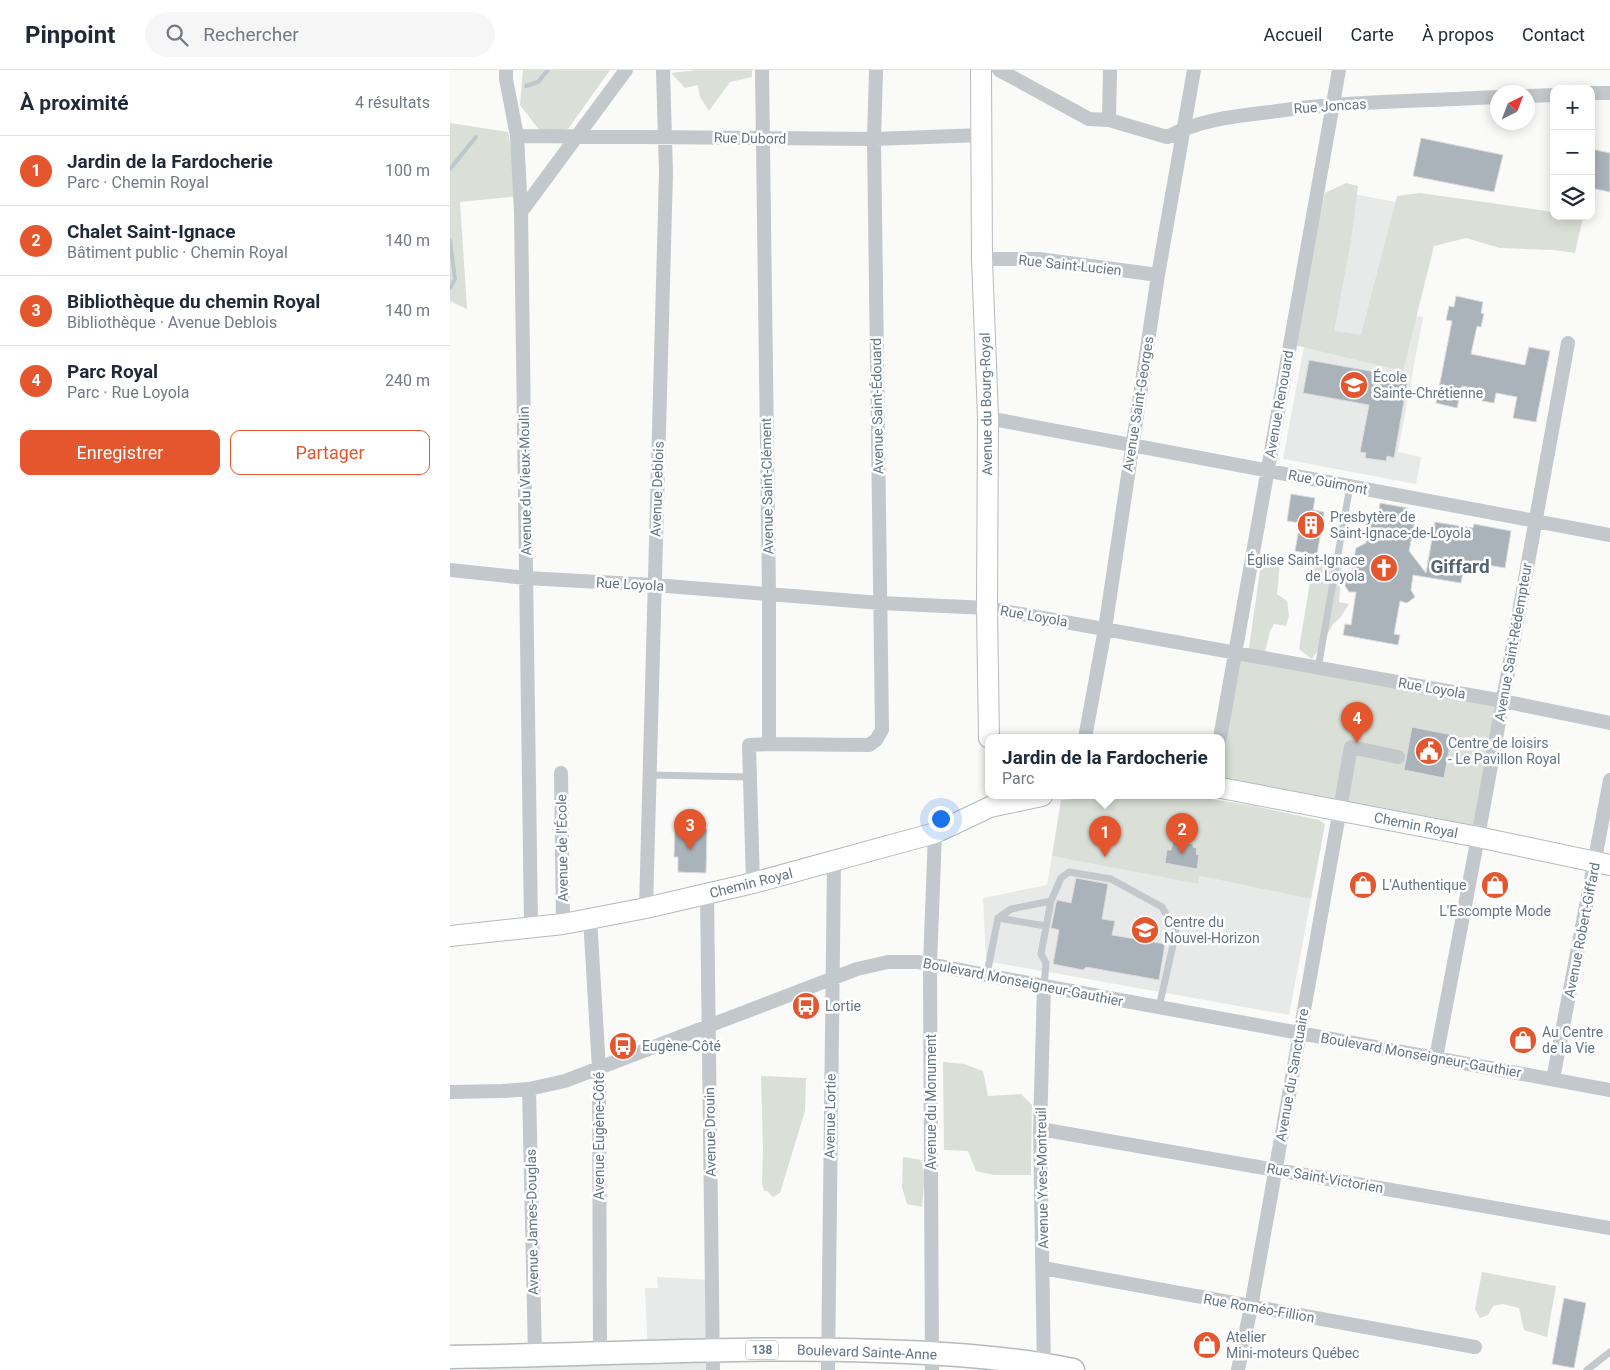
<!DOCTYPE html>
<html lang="fr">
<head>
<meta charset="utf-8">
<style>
	:root { --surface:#fff; --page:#f6f6f7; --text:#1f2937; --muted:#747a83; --line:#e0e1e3; --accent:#e4572e }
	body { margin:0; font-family:Roboto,sans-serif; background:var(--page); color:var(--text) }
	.controls { position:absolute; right:15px; top:15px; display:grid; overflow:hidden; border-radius:10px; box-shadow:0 2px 12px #0003 }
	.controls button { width:45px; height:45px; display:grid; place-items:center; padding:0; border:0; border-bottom:1px solid var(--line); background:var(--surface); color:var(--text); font:25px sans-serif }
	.compass { position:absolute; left:1040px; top:15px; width:45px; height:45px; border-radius:50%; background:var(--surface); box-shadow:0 2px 12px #0003; rotate:42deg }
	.you { position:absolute; left:490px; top:748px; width:18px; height:18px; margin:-12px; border:4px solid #fff; border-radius:50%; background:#1a73e8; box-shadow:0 0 0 8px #1a73e833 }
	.badge { display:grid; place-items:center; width:32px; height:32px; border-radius:50%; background:var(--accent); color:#fff; font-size:16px; font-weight:700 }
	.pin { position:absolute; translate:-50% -41px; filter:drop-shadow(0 1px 2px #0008) }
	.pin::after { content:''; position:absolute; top:26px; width:18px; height:15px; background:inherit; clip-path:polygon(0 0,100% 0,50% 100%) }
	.popup { position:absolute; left:535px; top:664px; width:240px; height:65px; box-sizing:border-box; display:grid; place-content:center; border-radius:10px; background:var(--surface); filter:drop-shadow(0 1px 4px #0005); font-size:16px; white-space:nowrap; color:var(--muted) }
	.popup b { font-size:19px; color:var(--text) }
	.popup::after { content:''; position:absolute; left:50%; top:100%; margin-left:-10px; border:10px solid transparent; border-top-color:var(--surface) }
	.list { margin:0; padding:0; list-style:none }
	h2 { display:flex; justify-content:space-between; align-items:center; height:65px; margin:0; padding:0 20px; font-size:21px }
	h2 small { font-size:16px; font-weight:400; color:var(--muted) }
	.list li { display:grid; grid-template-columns:32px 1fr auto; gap:15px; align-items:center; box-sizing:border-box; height:70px; padding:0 20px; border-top:1px solid var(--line) }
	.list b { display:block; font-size:19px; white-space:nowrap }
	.list p { margin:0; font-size:16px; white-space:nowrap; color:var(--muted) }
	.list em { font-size:16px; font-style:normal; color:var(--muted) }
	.actions { display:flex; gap:10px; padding:15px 20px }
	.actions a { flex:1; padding:11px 0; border:1px solid var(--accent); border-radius:10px; text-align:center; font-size:18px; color:var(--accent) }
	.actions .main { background:var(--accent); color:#fff }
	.icon { flex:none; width:28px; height:28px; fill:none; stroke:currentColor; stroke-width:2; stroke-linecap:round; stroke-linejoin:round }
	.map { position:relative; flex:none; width:1160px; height:1300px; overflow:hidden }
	header { display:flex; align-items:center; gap:30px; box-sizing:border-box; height:70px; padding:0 25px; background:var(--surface); border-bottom:1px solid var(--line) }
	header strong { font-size:24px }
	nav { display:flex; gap:28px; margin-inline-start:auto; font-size:18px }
	.search { width:350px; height:45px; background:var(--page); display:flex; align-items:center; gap:12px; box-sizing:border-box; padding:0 18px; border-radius:28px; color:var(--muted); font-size:19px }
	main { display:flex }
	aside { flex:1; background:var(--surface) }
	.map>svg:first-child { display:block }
	.built { fill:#e8e9e9 }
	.green { fill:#dadfd7 }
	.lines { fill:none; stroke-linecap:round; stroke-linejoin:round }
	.stream { stroke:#bbc7cb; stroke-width:4 }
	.building { fill:#aab3b9; stroke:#dcdcda }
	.secondary-casing { stroke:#b3babf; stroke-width:22 }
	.primary-casing { stroke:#b5babe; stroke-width:25 }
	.lane { stroke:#c3c8cc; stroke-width:7 }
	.street { stroke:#c3c8cc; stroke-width:14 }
	.secondary { stroke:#fff; stroke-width:20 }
	.primary { stroke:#fff; stroke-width:22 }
	.labels { text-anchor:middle; stroke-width:5; stroke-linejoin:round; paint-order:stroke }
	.shield { fill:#fff; stroke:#939fa8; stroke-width:1 }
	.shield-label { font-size:12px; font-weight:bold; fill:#657683 }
	.street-label { font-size:14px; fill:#657683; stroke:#fff }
	.poi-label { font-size:14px; fill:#657683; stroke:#fff; text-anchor:start }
	.district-label { font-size:19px; font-weight:bold; fill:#57646e; stroke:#fff }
</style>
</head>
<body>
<header>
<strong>Pinpoint</strong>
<div class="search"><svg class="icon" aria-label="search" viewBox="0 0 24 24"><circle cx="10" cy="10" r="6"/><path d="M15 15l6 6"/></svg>Rechercher</div>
<nav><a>Accueil</a><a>Carte</a><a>À propos</a><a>Contact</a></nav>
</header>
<main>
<aside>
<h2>À proximité<small>4 résultats</small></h2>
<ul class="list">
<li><span class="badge">1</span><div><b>Jardin de la Fardocherie</b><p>Parc · Chemin Royal</p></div><em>100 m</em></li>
<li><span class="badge">2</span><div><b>Chalet Saint-Ignace</b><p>Bâtiment public · Chemin Royal</p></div><em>140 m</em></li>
<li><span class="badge">3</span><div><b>Bibliothèque du chemin Royal</b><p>Bibliothèque · Avenue Deblois</p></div><em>140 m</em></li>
<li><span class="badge">4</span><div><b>Parc Royal</b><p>Parc · Rue Loyola</p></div><em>240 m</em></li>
</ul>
<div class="actions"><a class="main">Enregistrer</a><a>Partager</a></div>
</aside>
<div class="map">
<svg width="1160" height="1300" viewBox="0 0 1160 1300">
	<rect width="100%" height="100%" fill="#fafaf8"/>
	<!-- built -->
	<path class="built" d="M883 120 956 134 937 240 973 247 948 382 971 387 966 414 833 389Z
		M602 786 748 814 750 806 861 829 839 945 536 891 533 828 597 815Z
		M207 1207 263 1210V1300H26L28 1287 198 1283 195 1218H208Z"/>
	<!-- green -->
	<path class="green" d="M73 0H160L118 59 94 66 70 35Z
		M247 0H302V7L280 12 259 41 250 27 248 15 235 18 221 3Z
		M0 53 58 62 70 126 10 132 17 239 0 231Z
		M896 113 908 116 901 171 884 261 911 265 947 126 970 123 1104 142V146L1133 147 1125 183 1104 180 1050 178 1016 168 984 176 953 301 840 274 875 123Z
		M812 486 830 491 827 524 837 531 839 545 836 556 824 554 820 561 815 582 799 578Z
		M874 492 892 495 889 532 899 534 890 548 883 554 872 574 862 589 849 579 863 494Z
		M785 583 1053 631 1028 767 771 718V668Z
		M657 726H743L804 736 869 750 875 754 861 829 750 806 748 814 602 786 611 730Z
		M493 992 514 994 533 1001 538 1026 571 1024 582 1035 581 1105H544L526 1101 518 1081 494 1080Z
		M311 1006 356 1008 355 1041 330 1123 323 1127 317 1121H314L312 1114 313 1079Z
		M453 1087 471 1090 475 1105 472 1137 457 1134 452 1117Z
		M1032 1202 1106 1216 1097 1267 1074 1260 1069 1238 1053 1234 1043 1236 1038 1245 1030 1248 1025 1239Z"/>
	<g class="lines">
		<!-- stream -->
		<path class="stream" d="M76 16 88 12 98 0
			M0 99 26 67
			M0 170 5 209 0 218"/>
	</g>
	<!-- building -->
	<path class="building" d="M971 68 1053 85 1044 122 963 106Z
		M1141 79 1160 83V122L1141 118Z
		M1006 226 1033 232 1031 243 1034 244 1031 257 1027 256 1021 284 1075 295 1079 277 1100 281 1086 352 1063 348 1067 327 1046 323 1044 333 1032 331 1034 320 1012 316 1007 338 986 333 1002 251 996 250 999 236 1004 237Z
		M859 290 958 308 944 388 937 386 936 391 915 388 916 383 910 382 919 335 853 323Z
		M841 424 865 428 863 440 874 442 867 485 845 481 850 453 837 451Z
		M930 433 958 438 957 448 965 450 959 481 976 503 985 452 1023 458 1024 454 1061 461 1055 498 1015 491 1011 513 963 505 961 520 965 527 957 533 950 531 944 564 950 565 948 575 893 565 895 554 901 555 906 522H899L895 516 896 504 901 505 906 478 916 473 921 442 928 443Z
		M962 657 1002 665 994 708 954 700Z
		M225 758 257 759 256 803 228 802V787H224Z
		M723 771 743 774V777L747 778 746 784 749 785 747 799 715 793 717 780H721Z
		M626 808 658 814 652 849 665 851 662 865 715 874 709 910 636 897 633 900 603 894 609 860 601 858 606 833 607 830 621 833Z
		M1114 1228 1136 1233 1124 1298 1102 1294Z"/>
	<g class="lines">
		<defs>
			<path id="secondary" d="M531 0 532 189 538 348 537 538 539 668
				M771 718 1028 767 1160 795
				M0 866 113 854 196 838 303 813 485 763 540 737 592 726"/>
			<path id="primary" d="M0 1287C142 1285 285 1276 428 1281 493 1283 559 1287 623 1300"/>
		</defs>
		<!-- secondary casing -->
		<use href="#secondary" class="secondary-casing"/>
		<!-- primary casing -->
		<use href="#primary" class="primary-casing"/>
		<!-- lane -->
		<path class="lane" d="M868 598 900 416
			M199 705 300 707
			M548 848 596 856
			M537 904 548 848 561 839 601 831 611 808 619 802 661 809 712 837 726 862 709 937
			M594 916 596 893 591 884 601 831
			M1137 1300 1160 1282"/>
		<!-- street -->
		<path class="street" d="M56 0V9L67 66 71 142
			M549 0 639 49 659 50 717 67 726 65
			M1141 23H1160
			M1078 26 1104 25
			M659 50 660 0
			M67 66 424 69 532 65
			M717 67C749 50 784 46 820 42 895 31 972 31 1048 27
			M532 189H589L708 205
			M538 348 1160 465
			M0 500 76 508 204 515 430 533 537 538 1053 631 1160 653
			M635 668 655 559 708 205 744 0
			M770 668 889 0
			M319 674 419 675 426 670 432 660 424 69 426 0
			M111 703 113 854
			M303 813 299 675 319 674V524L312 0
			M257 824 263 1300
			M196 838 216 103 213 0
			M140 848 149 999 150 1284
			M81 856 71 142 176 0
			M594 916 590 1059 594 1300
			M986 988 1028 767 1118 273
			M1103 1009 1160 710
			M79 1019 85 1285
			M0 1022 53 1021 79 1019 115 1011 407 899 438 892H468L594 916 1160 1020
			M590 1059 1160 1158
			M593 1198 1025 1277
			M378 1300 384 792
			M482 1300 480 894 485 763
			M788 1300 801 1237 901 677 948 687"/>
		<!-- secondary -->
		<use href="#secondary" class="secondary"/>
		<!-- primary -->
		<use href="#primary" class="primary"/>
	</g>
	<!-- icons -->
	<defs>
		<symbol id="school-disc" viewBox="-11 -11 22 22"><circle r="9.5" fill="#e4572e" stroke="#fff"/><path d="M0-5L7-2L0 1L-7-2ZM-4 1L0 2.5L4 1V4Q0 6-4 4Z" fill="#fff"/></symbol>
		<symbol id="building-disc" viewBox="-11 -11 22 22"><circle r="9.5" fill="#e4572e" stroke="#fff"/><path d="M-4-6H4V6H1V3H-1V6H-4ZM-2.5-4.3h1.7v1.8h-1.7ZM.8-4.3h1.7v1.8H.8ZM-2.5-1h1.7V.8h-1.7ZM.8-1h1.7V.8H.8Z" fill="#fff"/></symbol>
		<symbol id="church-disc" viewBox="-11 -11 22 22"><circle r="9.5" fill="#e4572e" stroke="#fff"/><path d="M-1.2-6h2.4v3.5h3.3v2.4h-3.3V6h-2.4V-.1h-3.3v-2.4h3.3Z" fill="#fff"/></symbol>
		<symbol id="civic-disc" viewBox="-11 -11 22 22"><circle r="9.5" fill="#e4572e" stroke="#fff"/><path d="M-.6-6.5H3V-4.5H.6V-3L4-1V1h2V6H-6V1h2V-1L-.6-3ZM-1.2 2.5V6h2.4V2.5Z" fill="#fff"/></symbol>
		<symbol id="shop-disc" viewBox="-11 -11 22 22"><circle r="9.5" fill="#e4572e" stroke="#fff"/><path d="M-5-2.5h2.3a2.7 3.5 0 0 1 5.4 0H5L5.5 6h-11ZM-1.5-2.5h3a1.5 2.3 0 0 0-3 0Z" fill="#fff"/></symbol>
		<symbol id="bus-disc" viewBox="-11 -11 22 22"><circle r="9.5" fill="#e4572e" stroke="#fff"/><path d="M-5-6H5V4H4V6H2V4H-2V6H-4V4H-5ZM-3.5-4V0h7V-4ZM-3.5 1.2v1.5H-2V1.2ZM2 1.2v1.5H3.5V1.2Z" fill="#fff"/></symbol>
	</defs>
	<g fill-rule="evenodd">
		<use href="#school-disc" x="888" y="299" width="32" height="32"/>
		<use href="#building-disc" x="845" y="439" width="32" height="32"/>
		<use href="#church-disc" x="918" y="482" width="32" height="32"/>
		<use href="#civic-disc" x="963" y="665" width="32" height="32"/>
		<use href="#shop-disc" x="897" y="799" width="32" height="32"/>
		<use href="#shop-disc" x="1029" y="799" width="32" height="32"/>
		<use href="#school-disc" x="679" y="844" width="32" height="32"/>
		<use href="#bus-disc" x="340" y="920" width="32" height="32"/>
		<use href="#shop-disc" x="1057" y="954" width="32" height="32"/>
		<use href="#bus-disc" x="157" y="960" width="32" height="32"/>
		<use href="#shop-disc" x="741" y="1259" width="32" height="32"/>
	</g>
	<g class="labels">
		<!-- shield labels -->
		<rect class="shield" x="296" y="1270.5" width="32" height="19" rx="4"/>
		<g class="shield-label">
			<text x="312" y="1284">138</text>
		</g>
		<!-- street labels -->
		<g class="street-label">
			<text transform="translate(880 36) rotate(-4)" y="5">Rue Joncas</text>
			<text transform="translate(300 68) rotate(1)" y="5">Rue Dubord</text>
			<text transform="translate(620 195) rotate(6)" y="5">Rue Saint-Lucien</text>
			<text transform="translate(536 334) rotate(-91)" y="5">Avenue du Bourg-Royal</text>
			<text transform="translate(688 334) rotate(-81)" y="5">Avenue Saint-Georges</text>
			<text transform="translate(829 334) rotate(-80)" y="5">Avenue Renouard</text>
			<text transform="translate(427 336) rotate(-91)" y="5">Avenue Saint-Édouard</text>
			<text transform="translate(75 411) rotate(-91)" y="5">Avenue du Vieux-Moulin</text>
			<text transform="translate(878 412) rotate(11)" y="5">Rue Guimont</text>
			<text transform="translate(317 416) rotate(-91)" y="5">Avenue Saint-Clément</text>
			<text transform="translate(207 419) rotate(-88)" y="5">Avenue Deblois</text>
			<text transform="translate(180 514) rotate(3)" y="5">Rue Loyola</text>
			<text transform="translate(584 546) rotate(10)" y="5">Rue Loyola</text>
			<text transform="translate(1063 572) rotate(-80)" y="5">Avenue Saint-Rédempteur</text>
			<text transform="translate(982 618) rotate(10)" y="5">Rue Loyola</text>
			<text transform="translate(966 755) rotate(11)" y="5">Chemin Royal</text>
			<text transform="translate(112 778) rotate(-91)" y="5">Avenue de l'École</text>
			<text transform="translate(301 813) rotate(-14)" y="5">Chemin Royal</text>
			<text transform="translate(1132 860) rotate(-79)" y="5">Avenue Robert-Giffard</text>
			<text transform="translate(573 912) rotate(11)" y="5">Boulevard Monseigneur-Gauthier</text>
			<text transform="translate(971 985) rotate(10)" y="5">Boulevard Monseigneur-Gauthier</text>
			<text transform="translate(842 1005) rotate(-80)" y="5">Avenue du Sanctuaire</text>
			<text transform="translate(481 1032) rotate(-90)" y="5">Avenue du Monument</text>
			<text transform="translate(380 1046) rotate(-89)" y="5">Avenue Lortie</text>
			<text transform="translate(260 1062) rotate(-91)" y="5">Avenue Drouin</text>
			<text transform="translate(149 1066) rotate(-90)" y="5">Avenue Eugène-Côté</text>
			<text transform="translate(592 1108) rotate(-91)" y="5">Avenue Yves-Montreuil</text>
			<text transform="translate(875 1108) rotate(10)" y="5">Rue Saint-Victorien</text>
			<text transform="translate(82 1152) rotate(-91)" y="5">Avenue James-Douglas</text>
			<text transform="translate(809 1238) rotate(10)" y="5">Rue Roméo-Fillion</text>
			<text transform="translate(417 1282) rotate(2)" y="5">Boulevard Sainte-Anne</text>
		</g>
		<!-- poi labels -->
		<g class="poi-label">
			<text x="923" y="312">École<tspan x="923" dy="16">Sainte-Chrétienne</tspan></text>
			<text x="880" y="452">Presbytère de<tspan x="880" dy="16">Saint-Ignace-de-Loyola</tspan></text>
			<text x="915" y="495" text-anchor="end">Église Saint-Ignace<tspan x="915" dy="16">de Loyola</tspan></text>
			<text x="998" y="678">Centre de loisirs<tspan x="998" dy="16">- Le Pavillon Royal</tspan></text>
			<text x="932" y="820">L'Authentique</text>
			<text x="1045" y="846" text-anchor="middle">L'Escompte Mode</text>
			<text x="714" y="857">Centre du<tspan x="714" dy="16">Nouvel-Horizon</tspan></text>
			<text x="375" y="941">Lortie</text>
			<text x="1092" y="967">Au Centre<tspan x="1092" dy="16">de la Vie</tspan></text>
			<text x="192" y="981">Eugène-Côté</text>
			<text x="776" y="1272">Atelier<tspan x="776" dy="16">Mini-moteurs Québec</tspan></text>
		</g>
		<!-- district labels -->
		<g class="district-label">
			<text x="1010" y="503">Giffard</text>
		</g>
	</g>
</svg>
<div class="controls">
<button>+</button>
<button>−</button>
<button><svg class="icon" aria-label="layers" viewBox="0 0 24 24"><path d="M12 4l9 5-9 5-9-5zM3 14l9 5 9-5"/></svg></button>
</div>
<svg class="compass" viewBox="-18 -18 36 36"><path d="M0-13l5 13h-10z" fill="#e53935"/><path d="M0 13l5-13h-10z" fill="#747a83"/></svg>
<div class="you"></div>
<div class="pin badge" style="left:655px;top:787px">1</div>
<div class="popup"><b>Jardin de la Fardocherie</b>Parc</div>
<div class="pin badge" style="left:732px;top:784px">2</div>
<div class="pin badge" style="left:240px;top:780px">3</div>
<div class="pin badge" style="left:907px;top:673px">4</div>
</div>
</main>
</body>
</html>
